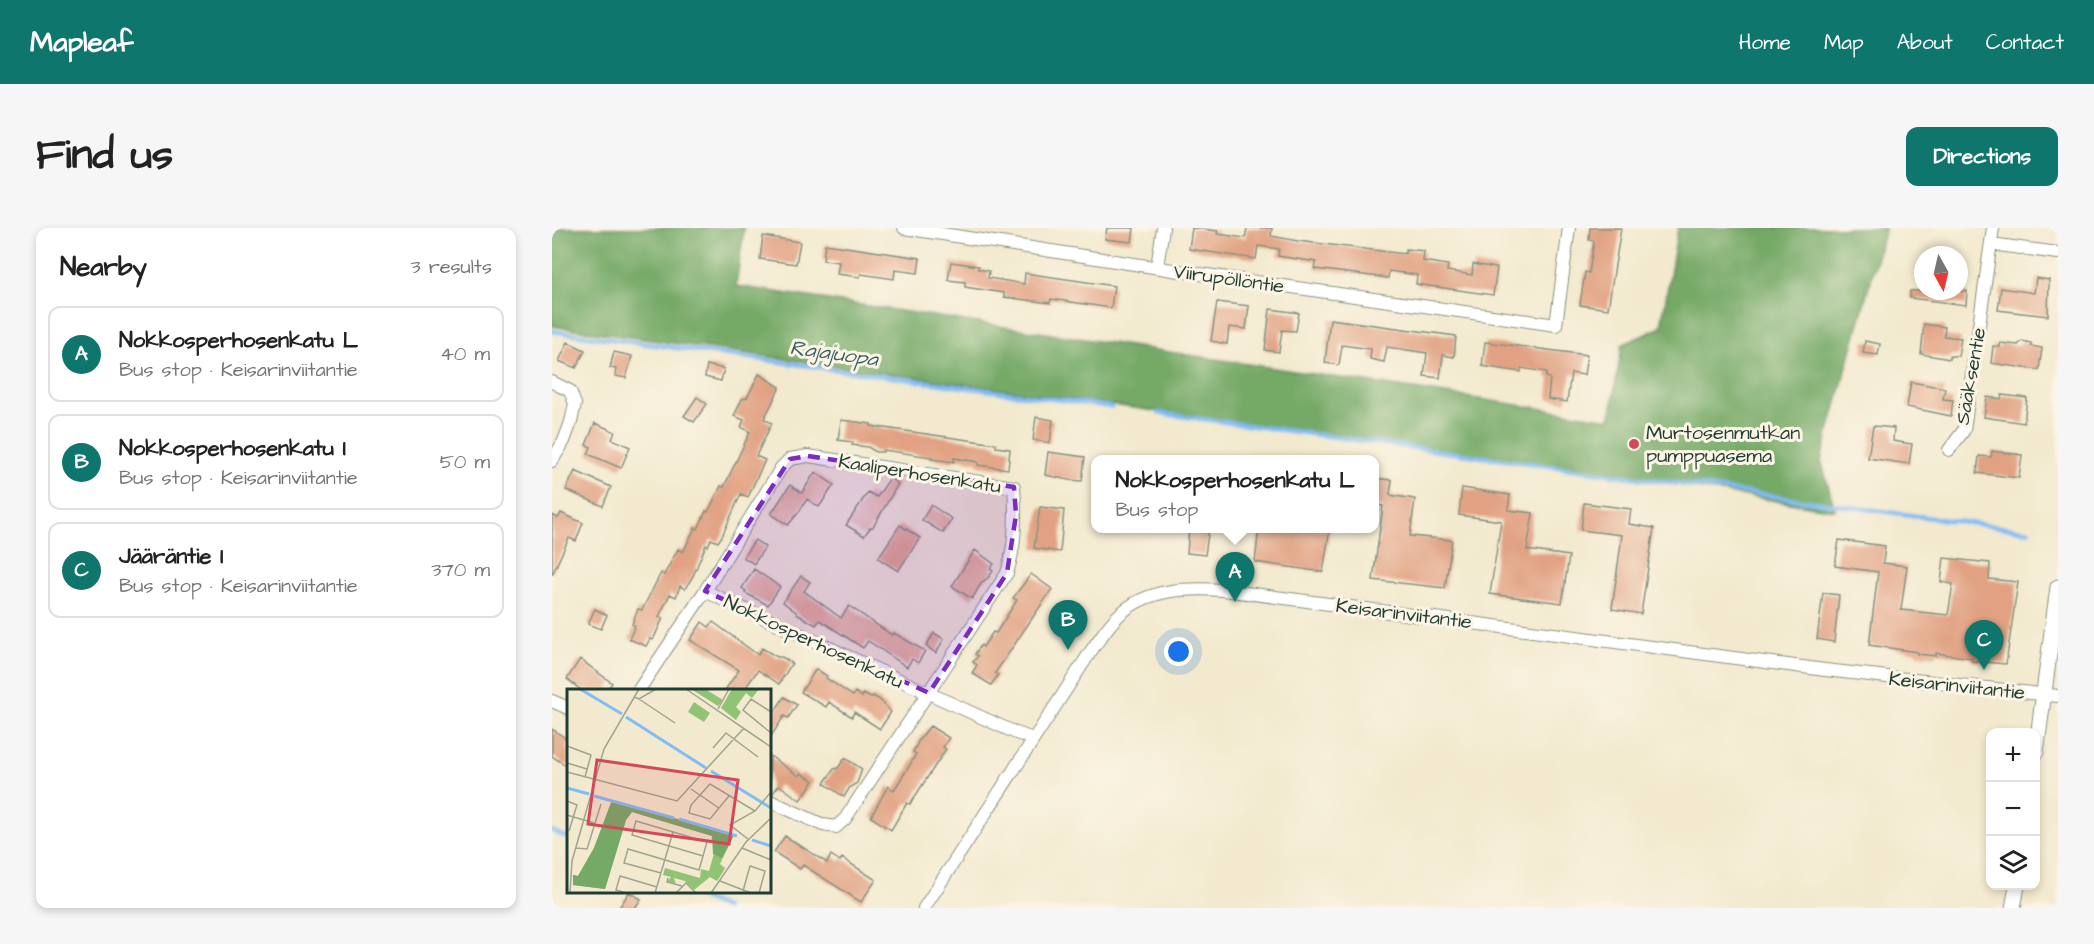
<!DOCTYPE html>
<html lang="en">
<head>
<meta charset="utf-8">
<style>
	:root { --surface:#fff; --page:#f6f6f6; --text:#222; --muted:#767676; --line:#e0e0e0; --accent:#0f766e }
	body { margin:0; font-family:"Architects Daughter",sans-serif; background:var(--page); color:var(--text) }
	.controls { position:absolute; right:18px; bottom:18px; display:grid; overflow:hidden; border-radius:12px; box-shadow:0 3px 9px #0003 }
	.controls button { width:54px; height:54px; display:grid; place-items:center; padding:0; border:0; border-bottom:2px solid var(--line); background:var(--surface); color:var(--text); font:30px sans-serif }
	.compass { position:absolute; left:1362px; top:18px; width:54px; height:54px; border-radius:50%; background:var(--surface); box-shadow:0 3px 9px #0003; rotate:172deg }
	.you { position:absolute; left:627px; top:424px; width:21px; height:21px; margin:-15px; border:4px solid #fff; border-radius:50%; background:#1a73e8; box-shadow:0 0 0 9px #1a73e833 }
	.badge { display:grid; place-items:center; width:39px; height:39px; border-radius:50%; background:var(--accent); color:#fff; font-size:20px; font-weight:700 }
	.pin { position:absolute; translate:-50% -50px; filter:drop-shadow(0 2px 3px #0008) }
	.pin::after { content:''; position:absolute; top:32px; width:21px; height:18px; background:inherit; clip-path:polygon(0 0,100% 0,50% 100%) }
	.popup { position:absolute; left:539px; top:227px; width:288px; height:78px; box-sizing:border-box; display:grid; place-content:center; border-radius:12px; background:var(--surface); filter:drop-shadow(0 2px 4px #0005); font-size:20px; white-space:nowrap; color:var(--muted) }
	.popup b { font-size:22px; color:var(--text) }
	.popup::after { content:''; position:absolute; left:50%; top:100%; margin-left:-12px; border:12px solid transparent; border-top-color:var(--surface) }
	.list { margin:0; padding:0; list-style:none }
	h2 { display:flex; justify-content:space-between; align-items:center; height:78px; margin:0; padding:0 24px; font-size:26px }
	h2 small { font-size:20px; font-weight:400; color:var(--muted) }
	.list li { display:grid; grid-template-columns:39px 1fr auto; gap:18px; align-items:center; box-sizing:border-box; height:96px; margin:0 12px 12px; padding:0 12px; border:2px solid var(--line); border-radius:12px }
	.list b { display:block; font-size:22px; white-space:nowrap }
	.list p { margin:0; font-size:20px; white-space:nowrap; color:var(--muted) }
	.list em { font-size:20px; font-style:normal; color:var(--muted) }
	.icon { flex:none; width:33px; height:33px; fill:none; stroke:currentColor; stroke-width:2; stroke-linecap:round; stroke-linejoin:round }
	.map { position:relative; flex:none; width:1506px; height:680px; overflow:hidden; border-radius:12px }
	header { display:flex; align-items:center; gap:36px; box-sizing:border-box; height:84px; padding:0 30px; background:var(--accent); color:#fff }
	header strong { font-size:28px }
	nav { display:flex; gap:33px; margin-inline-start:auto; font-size:21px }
	.intro { display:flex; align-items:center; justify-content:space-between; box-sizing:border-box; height:144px; padding:0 36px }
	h1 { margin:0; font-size:42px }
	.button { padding:15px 27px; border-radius:12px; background:var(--accent); color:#fff; font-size:21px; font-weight:700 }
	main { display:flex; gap:36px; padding:0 36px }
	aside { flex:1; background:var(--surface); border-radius:12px; box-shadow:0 3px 9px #0003 }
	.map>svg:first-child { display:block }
	.forest { fill:#74a966; stroke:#4a734d; stroke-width:1.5 }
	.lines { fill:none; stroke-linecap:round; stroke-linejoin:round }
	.stream { stroke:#82bcf4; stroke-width:4.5 }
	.building { fill:#e1a182 }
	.minor-casing { stroke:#889381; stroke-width:14 }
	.tertiary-casing { stroke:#889381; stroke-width:17 }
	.minor { stroke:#fff; stroke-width:12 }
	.tertiary { stroke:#fff; stroke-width:15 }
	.marked { fill:#7b2cbf; fill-opacity:0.2; stroke:#7b2cbf; stroke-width:4.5; stroke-dasharray:12 8; stroke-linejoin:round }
	.poi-dot { fill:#d1495b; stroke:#fcf5e5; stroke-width:2 }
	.labels { text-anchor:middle; stroke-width:6; stroke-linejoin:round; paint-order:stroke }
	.street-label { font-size:20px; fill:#1f3d34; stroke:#fcf5e5 }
	.poi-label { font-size:20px; fill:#1f3d34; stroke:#fcf5e5; text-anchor:start }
	.water-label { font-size:21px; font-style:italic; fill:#385d64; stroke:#fcf5e5 }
	.inset-river { fill:none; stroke:#82bcf4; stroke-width:3 }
	.inset-road { fill:none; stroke:#9ea490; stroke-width:1.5 }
	.view { fill:#d1495b; fill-opacity:0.15; stroke:#d1495b; stroke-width:3 }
	.inset-edge { fill:none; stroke:#1f3d34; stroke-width:3 }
</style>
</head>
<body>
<header>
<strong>Mapleaf</strong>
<nav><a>Home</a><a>Map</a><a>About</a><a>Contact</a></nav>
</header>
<div class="intro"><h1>Find us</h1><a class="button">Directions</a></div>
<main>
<aside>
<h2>Nearby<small>3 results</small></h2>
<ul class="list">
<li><span class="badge">A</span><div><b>Nokkosperhosenkatu L</b><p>Bus stop · Keisarinviitantie</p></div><em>40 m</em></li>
<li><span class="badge">B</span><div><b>Nokkosperhosenkatu I</b><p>Bus stop · Keisarinviitantie</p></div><em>50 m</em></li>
<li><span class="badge">C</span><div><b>Jääräntie I</b><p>Bus stop · Keisarinviitantie</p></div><em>370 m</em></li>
</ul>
</aside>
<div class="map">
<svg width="1506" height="680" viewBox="0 0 1506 680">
	<rect width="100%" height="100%" fill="#fcf5e5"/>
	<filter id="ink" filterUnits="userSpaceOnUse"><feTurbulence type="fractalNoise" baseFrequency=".0167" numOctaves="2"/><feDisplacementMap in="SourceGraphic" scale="12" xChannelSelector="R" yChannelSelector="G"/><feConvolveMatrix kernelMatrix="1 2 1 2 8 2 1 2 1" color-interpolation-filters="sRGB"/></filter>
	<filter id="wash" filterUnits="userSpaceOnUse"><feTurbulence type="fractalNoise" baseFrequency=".008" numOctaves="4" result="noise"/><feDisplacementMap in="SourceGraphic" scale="24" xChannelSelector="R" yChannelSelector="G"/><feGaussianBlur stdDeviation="1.35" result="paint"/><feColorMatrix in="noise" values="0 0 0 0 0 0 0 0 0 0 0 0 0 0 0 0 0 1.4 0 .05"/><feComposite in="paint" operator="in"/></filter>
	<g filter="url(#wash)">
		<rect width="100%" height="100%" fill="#f2e9ce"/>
		<!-- forest -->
		<path class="forest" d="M0 0H192L184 58 1058 191 1070 117 1109 99 1126 0H1333L1269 232 1283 282 1127 257 0 98Z"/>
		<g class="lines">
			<!-- stream -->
			<path class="stream" d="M0 103 559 179
				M606 185 1477 303
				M0 603 16 610
				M136 664 173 680"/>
		</g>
		<g id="blocks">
			<!-- building -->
			<path class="building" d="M555 0H582L580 14 553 11Z
				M640 0 666 3 665 6 693 10 695 0H720L719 8 746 13 853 26 854 21 872 23 871 33 896 37 895 43 920 47 921 36 945 40 941 67 864 56 865 47 837 43 836 50 763 41 764 34 726 28 727 21 706 18 704 31 637 21Z
				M1038 0H1069L1056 81 1028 77 1033 44 1037 45 1042 13 1037 12Z
				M211 8 248 14 244 36 208 31Z
				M273 16 368 30 366 45 343 42 342 51 309 46 308 49 285 46 287 34 271 32Z
				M399 34 427 38 426 41 437 43 436 50 472 56 473 45 562 58 559 80 499 71 498 75 452 69V65L413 59V54L396 52Z
				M1484 50 1497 52 1496 88 1446 82 1449 60 1482 65Z
				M1358 63H1415L1414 77 1358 70Z
				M665 74 697 78 694 101 677 99 675 116 659 113Z
				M718 81 747 85 744 103 730 102 727 124 713 122Z
				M778 91 904 108 902 129 891 127 888 150 872 148 875 125 835 119 832 134 818 131 819 121 790 117 787 137 773 135Z
				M1372 96 1393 99 1392 108 1409 110 1406 128H1398V131L1369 126Z
				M1313 113 1328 116 1326 127 1311 125Z
				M1470 113 1479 115V118L1490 120 1487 142 1439 135 1441 118 1448 119V115L1466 117Z
				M16 114 33 122 24 140 7 133Z
				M933 114 1035 127 1032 147 1019 145 1015 174 996 171 998 150 994 149 995 144 969 140V144L930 138Z
				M62 124 80 128 74 150 63 148 64 141 58 140Z
				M155 137 172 141 169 153 153 149Z
				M207 146 228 159 212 191 220 195 204 228 213 232 196 269 189 266 170 308 166 314 159 311 156 318 154 317 141 348 133 361 128 358 124 369 118 366 107 389 111 390 101 412 98 411 94 418 77 411 83 398 80 396 86 381 90 382 109 345 112 347 126 321 131 324 143 300 146 301 154 283 156 284 169 258 172 259 198 204 189 199 192 192 182 188 190 171 195 170Z
				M1359 154 1393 160 1391 171 1401 172 1399 188 1355 179Z
				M1450 167 1475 170 1472 195 1432 189 1435 169 1449 171Z
				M145 169 155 176 142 194 132 188Z
				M484 189 501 192 498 215 481 212Z
				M289 192 319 196V198L444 216V219L458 221 456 241 426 237V234L402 230V234L379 231 380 229 331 222V224H324L316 219 300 217 301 214 286 212Z
				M43 195 63 204 60 211 78 219 69 240 36 226 39 219 34 217Z
				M1321 198 1342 200 1341 213 1360 216 1357 236 1316 230Z
				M1440 223 1470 227 1467 250 1425 245 1427 228 1439 229Z
				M496 224 533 229 530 253 517 252 493 247Z
				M23 243 59 259 51 278 14 262Z
				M263 244 282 257 267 279 255 271 247 284 236 297 219 286 238 257 250 265Z
				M338 250 346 256 321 299 318 300 312 308 294 297 316 264 325 269Z
				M822 250 840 252 838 267 863 271 858 308 900 312 893 360 821 352 831 278 822 277Z
				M910 260 958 267 956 282 981 285 975 322 1017 328 1010 375 938 366 949 293 907 287Z
				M1032 275 1079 281 1077 296 1102 300 1089 386 1060 381 1070 307 1029 302Z
				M379 277 400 291 391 305 370 292Z
				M488 279 512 282 508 324 482 320Z
				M9 285 31 295 24 313 17 310 0 347V287L6 290Z
				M348 297 368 310 346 343 326 330Z
				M637 300H657L653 327 635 325Z
				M707 300H778L771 344 703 334Z
				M203 312 213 319 202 336 191 329Z
				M1287 312 1333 318 1331 335 1355 338 1349 382 1396 387 1401 356 1389 354 1392 330 1438 335 1437 351 1466 354 1454 436 1420 433V430L1384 425V428L1365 426V424L1317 417 1326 344 1283 338Z
				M423 322 442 336 438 341 441 343 436 350 430 354 420 371 400 358Z
				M202 341 228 359 216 377 193 365 194 363 190 360Z
				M479 346 500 361 443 445 446 447 439 457 420 445 425 437 421 434 426 428 423 426 429 417 431 419 441 404 444 405 465 372 461 370Z
				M249 348 258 354 252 363 289 390 297 378 340 407 342 405 373 423 366 435 360 431 355 439 316 413 311 420 268 392 264 397 245 386 244 384 231 374Z
				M1271 365 1287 367 1282 414 1265 411Z
				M43 381 55 387 49 401 36 396Z
				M150 394 157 399 161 394 206 427 210 420 225 429H230L240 435 227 456 206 442 192 462H173L187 442 138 412Z
				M382 405 392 411 384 425 374 418Z
				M28 431 60 455 55 462H29L15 451Z
				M264 441 275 448 274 450 301 468 303 464 310 469 311 466 319 470 321 468 328 472 339 484 328 501 302 484 300 489 277 474 274 479 249 464Z
				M232 469 245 477 236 490 232 488 218 510V491Z
				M378 498 397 510 391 519 394 521 358 576 355 575 339 602 319 589 336 558 342 562 356 540 364 526 361 524 367 512Z
				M0 501 16 512V539L0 528Z
				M218 528 247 548 249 545 262 553 248 572 227 557 221 565H218Z
				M293 530 310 541 305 555 298 559 292 569 272 555 282 541 286 540Z
				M233 608 275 635 279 627 288 633 290 630 324 652 309 674 251 637 248 641 222 624Z
				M77 664 89 671 83 680H67Z"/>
		</g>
	</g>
	<g filter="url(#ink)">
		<use href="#blocks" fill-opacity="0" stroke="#889381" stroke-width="1.5"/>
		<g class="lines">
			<defs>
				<path id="minor" d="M352 0 627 43 1004 97 1017 0
					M1439 16 1506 25
					M605 39 611 0
					M0 154 18 163 23 176 19 194 12 213 0 233
					M1397 222 1412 202 1441 0
					M153 363 229 240 238 231 256 228 462 259C464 288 464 317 455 345L293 591 284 599 271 597 218 573
					M86 463 153 363 464 505 481 511
					M0 473 16 480
					M372 680 541 420C549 409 557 396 567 387 596 360 634 360 672 362L1273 442 1506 468"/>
				<path id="tertiary" d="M1484 524 1506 359
					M1461 680 1465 658"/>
			</defs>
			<!-- minor casing -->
			<use href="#minor" class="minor-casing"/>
			<!-- tertiary casing -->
			<use href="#tertiary" class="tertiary-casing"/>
			<!-- minor -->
			<use href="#minor" class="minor"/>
			<!-- tertiary -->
			<use href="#tertiary" class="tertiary"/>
		</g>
	</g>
	<!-- marked area -->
	<path class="marked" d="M256 228 462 259 464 287 455 345 377 465 153 363 238 231Z"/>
	<!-- markers -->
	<circle class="poi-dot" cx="1082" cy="216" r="6"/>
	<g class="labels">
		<!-- street labels -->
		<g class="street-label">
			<text transform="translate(677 50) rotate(8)" y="7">Viirupöllöntie</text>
			<text transform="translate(1418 148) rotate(-80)" y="7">Sääksentie</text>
			<text transform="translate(368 245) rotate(9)" y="7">Kaaliperhosenkatu</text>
			<text transform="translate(852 385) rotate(7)" y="7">Keisarinviitantie</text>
			<text transform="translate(262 413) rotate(25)" y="7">Nokkosperhosenkatu</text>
			<text transform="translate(1405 457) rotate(6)" y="7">Keisarinviitantie</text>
		</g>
		<!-- poi labels -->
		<g class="poi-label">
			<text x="1094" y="211">Murtosenmutkan<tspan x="1094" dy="23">pumppuasema</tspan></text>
		</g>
		<!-- water labels -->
		<g class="water-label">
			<text transform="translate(282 125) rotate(8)" y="7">Rajajuopa</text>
		</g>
	</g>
	<!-- overview -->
	<g transform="translate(15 461)">
		<rect width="204" height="204" fill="#f2e9ce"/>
		<path d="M124 0H138L156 11 151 17ZM165 0H192L185 9 179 4 169 18 174 23 169 31 154 19ZM127 13 143 24 137 33 121 23ZM45 111 167 146 153 175 158 179 156 183 150 192 143 188 127 201 118 192 107 189 109 195 100 193 104 188 96 186 98 179 133 189 134 180 142 182 149 157 144 153 145 147 65 123 59 131 38 200 6 196V186L11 187 27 159Z" fill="#91c374"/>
		<path d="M45 111 60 116 167 146 155 169 146 165 145 147 65 123 59 131 38 200 6 196V186L11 187 27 159Z" fill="#74a966"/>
		<path class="inset-river" d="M13 0 55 25M59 28 139 79M144 82 204 119M0 99 22 105M27 107 107 129M112 130 170 147M185 151 204 157"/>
		<path class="inset-road" d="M119 0 204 58M67 8 72 10 89 0M72 10 108 34M151 20 162 0M204 23 184 10 176 21 204 44M0 57 24 66 18 88M146 59 159 44 191 68M0 74 20 80M0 83 110 112 177 39M124 100 152 119 162 107M0 112 10 116 2 142M152 119 143 130 122 124 124 116 143 95 188 122M0 126 27 134M181 150 163 136 188 122 204 103M9 159 20 160 34 115M175 159 204 171M94 184 57 174 61 160 132 181 140 153 69 132 65 146 136 167M101 189 100 193 115 197M153 192 184 204M176 202 183 177 198 182 192 204M3 204 5 172 37 60 72 0M59 204 49 201 53 187 90 198M88 204 106 143M109 204 119 194 129 204M144 204 179 153 204 129"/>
		<path class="view" d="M30 71 171 91 162 155 21 135Z"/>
		<rect width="204" height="204" class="inset-edge"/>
	</g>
</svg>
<div class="controls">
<button>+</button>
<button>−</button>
<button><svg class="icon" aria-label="layers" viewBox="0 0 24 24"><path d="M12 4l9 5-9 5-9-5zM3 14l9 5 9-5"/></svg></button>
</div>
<svg class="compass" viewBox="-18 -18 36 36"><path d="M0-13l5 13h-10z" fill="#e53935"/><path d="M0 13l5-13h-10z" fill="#767676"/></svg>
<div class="you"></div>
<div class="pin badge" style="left:683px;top:374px">A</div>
<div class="popup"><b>Nokkosperhosenkatu L</b>Bus stop</div>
<div class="pin badge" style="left:516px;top:422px">B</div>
<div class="pin badge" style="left:1432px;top:442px">C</div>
</div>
</main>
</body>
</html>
